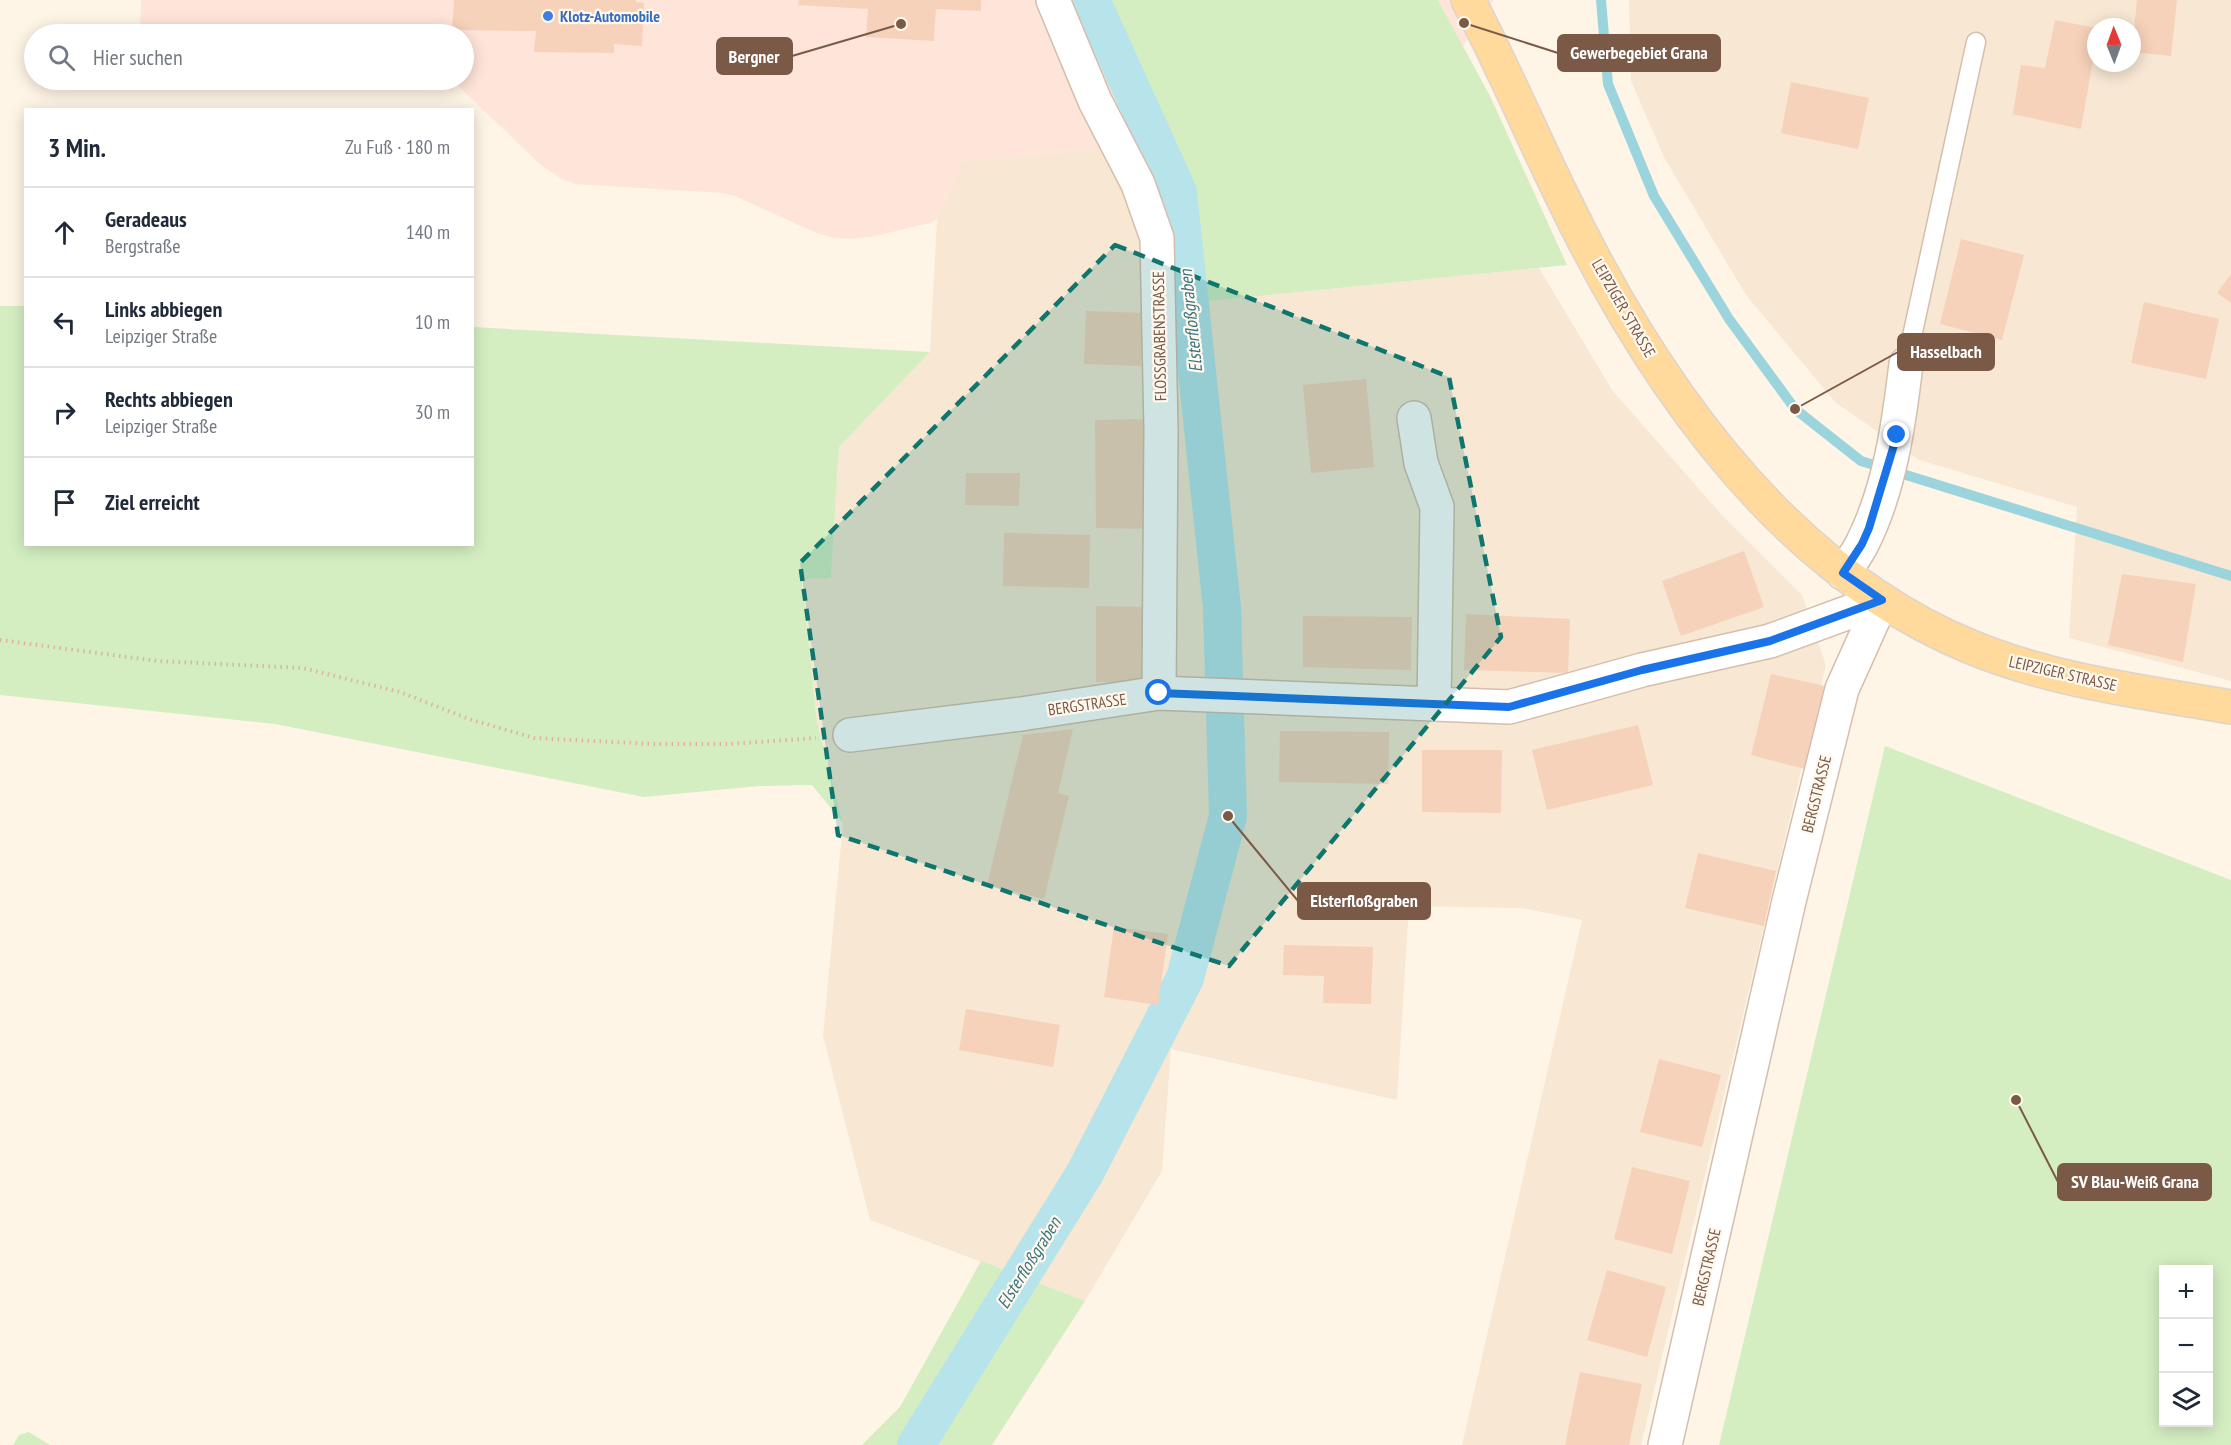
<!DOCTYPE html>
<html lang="de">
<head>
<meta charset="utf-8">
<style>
	:root { --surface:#fff; --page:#f6f6f7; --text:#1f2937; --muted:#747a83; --line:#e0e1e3 }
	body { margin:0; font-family:"PT Sans Narrow",sans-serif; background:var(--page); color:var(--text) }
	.controls { position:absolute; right:18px; bottom:18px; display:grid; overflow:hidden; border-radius:0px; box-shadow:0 3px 15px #0003 }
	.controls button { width:54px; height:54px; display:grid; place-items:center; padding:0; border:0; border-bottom:2px solid var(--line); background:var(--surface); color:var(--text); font:30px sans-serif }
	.compass { position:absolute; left:2087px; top:18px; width:54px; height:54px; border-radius:50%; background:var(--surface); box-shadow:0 3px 15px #0003; rotate:359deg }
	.stop { position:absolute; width:18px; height:18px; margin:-14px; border:4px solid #1a73e8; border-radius:50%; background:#fff }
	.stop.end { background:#1a73e8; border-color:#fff; box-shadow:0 2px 6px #0008 }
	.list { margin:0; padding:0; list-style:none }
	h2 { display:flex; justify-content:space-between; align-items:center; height:78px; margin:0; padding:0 24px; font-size:26px }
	h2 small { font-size:20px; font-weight:400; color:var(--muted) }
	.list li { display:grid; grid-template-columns:39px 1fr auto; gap:18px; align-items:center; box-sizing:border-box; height:90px; padding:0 24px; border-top:2px solid var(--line) }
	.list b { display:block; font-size:22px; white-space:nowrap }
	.list p { margin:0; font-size:20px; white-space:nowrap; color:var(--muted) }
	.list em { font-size:20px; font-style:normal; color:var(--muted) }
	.icon { flex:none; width:33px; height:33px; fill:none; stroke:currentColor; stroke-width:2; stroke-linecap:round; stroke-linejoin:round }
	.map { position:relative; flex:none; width:2231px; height:1445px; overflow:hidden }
	.search { position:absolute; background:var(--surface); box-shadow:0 3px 15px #0003; left:24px; top:24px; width:450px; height:66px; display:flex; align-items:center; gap:15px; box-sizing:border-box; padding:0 21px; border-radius:33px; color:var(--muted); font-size:22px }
	.panel { position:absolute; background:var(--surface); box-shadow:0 3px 15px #0003; left:24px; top:108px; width:450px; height:438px; border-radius:0px }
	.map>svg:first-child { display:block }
	.residential { fill:#f7e7d3; fill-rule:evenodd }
	.commercial { fill:#ffe4d9 }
	.green { fill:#d4eec2; fill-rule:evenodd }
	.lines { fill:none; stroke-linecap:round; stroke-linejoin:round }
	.stream { stroke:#9cd4de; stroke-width:10 }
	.canal { stroke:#b7e3eb; stroke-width:38 }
	.building { fill:#f7d2ba }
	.service-casing { stroke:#d5bead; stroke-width:21 }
	.minor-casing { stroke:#d5bead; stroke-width:36 }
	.primary-casing { stroke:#ddd4cf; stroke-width:36 }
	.path { stroke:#ddb59c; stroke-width:4; stroke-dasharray:1.5 4.5; stroke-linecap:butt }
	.service { stroke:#fff; stroke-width:18 }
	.minor { stroke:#fff; stroke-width:33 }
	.primary { stroke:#ffda9c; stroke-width:33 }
	.route { stroke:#1a73e8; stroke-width:8 }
	.marked { fill:#0f766e; fill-opacity:0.2; stroke:#0f766e; stroke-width:4.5; stroke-dasharray:12 8; stroke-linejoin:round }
	.shop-dot { fill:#3f7fe0; stroke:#fff8ee; stroke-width:2 }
	.labels { text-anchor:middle; stroke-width:4.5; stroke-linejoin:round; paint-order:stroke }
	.shop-label { font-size:16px; font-weight:bold; fill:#366cbe; stroke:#fff8ee; text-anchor:start }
	.street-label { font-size:16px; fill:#7b5947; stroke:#fff8ee }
	.water-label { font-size:18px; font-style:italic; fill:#397682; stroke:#fff8ee }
	.leader { fill:none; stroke:#7b5947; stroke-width:2 }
	.callout-dot { fill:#7b5947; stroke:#fff8ee; stroke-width:2 }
	.callout { fill:#7b5947; stroke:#7b5947; stroke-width:2 }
	.callout-label { font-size:18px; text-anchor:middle; font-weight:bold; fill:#fff }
</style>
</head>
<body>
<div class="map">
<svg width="2231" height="1445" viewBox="0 0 2231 1445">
	<rect width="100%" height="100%" fill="#fef5e6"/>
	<!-- residential -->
	<path class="residential" d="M1629 0H2231V681L2069 638 2077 507 1919 460 1836 403 1746 295 1665 159 1631 81ZM2096 27H2132V63H2096Z
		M1146 145 1171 208 1181 304 1539 268 1612 390 1721 514 1802 595 1826 665 1641 1445H1462L1582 920 1521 908 1409 906 1397 1100 1171 1049 1162 1171 1085 1301 870 1220 823 1036 843 823 817 722 802 579 831 577 839 447 930 352 937 219 962 161Z"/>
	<!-- commercial -->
	<path class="commercial" d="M141 0H1079L1146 145 962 161 937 219 930 223 875 236 850 239 830 237 814 232 735 196 722 193 575 184 562 179 542 166 452 80H464V34H140Z
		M1438 0H1494L1463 46Z"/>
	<!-- green -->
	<path class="green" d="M1079 0H1438L1490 96 1567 265 1181 304 1171 208 1146 145Z
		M0 306H25L26 544H472L473 327 930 352 839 447 831 578 802 579 817 722 843 823 812 785 759 786 644 797 275 724 0 695Z
		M1885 746 2231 880V1445H1719ZM2164 1270H2208V1422H2164Z
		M981 1261 1085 1301 992 1445H862L900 1407Z
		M29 1432 50 1445H13L19 1435Z"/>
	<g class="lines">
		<!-- stream -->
		<path class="stream" d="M1601 0 1608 84 1654 196 1729 319 1795 409 1861 461 2231 576"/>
		<!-- canal -->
		<path class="canal" d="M916 1445 1085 1173 1185 978 1228 816 1222 608 1178 192 1091 0"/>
	</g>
	<!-- building -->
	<path class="building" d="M454 0H636V2L644 3 642 46 614 44V53L534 52 536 31 452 30Z
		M799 0H981V11L936 9 934 41 866 37 868 9 798 5Z
		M2137 0H2177L2171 56 2132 52Z
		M2055 20 2096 28V42L2081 129 2013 114 2021 65 2045 68Z
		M1791 82 1869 98 1858 149 1781 133Z
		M1961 239 2024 255 2002 340 1940 324Z
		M2231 274V303L2217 293Z
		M2144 302 2219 319 2206 379 2131 363Z
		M1086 311 1143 313 1141 366 1084 364Z
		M1366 379 1374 467 1311 473 1303 385Z
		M1153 419 1152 529 1096 528 1095 420Z
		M966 473H1020L1019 506 965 505Z
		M1004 533 1090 535 1089 588 1003 586Z
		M1744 551 1764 607 1681 636 1662 581Z
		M2122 574 2196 584 2183 662 2108 645Z
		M1096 606 1149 607 1148 683 1096 682Z
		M1466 614 1570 619 1568 673 1464 670Z
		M1303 616 1412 617 1411 670 1303 667Z
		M1771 674 1825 686 1805 769 1751 755Z
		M1638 725 1653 785 1547 810 1532 750Z
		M1073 729 1058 793 1069 796 1044 899 987 885 1023 735Z
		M1280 731 1389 732 1388 784 1279 782Z
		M1422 750H1502L1501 813 1422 812Z
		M1698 853 1776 871 1764 926 1685 908Z
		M1114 927 1168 934 1158 1005 1104 997Z
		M1284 945 1373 947 1371 1004 1323 1003 1324 976 1283 975Z
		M966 1009 1060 1025 1053 1067 959 1050Z
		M1659 1059 1721 1075 1702 1147 1640 1132Z
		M1632 1167 1690 1181 1672 1254 1614 1239Z
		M1607 1270 1666 1287 1647 1357 1587 1340Z
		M1580 1372 1642 1384 1629 1445H1565Z"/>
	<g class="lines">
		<defs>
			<path id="service" d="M1906 364 1976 42"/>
			<path id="minor" d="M1053 0 1095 101 1138 184 1157 238 1161 430 1159 693
				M1414 418 1421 463 1437 507 1434 704
				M1843 573C1850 563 1858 553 1863 542 1890 488 1899 423 1906 364
				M850 735 1021 714 1159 693 1509 707 1642 670 1770 641 1882 600
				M1665 1445 1789 901 1842 689 1882 600"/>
			<path id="primary" d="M1468 0C1502 64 1530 131 1562 196 1649 377 1779 568 1971 647 2053 681 2144 692 2231 707"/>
		</defs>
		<!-- service casing -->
		<use href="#service" class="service-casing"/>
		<!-- minor casing -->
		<use href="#minor" class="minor-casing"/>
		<!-- primary casing -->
		<use href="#primary" class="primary-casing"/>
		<!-- path -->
		<path class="path" d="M0 640 157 661 303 668 400 692 469 719 534 738 654 744H729L816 738"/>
		<!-- service -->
		<use href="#service" class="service"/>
		<!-- minor -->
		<use href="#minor" class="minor"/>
		<!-- primary -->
		<use href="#primary" class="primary"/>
	</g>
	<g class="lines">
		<!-- route -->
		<path class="route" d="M1159 693 1509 707 1642 670 1770 641 1882 600 1843 573 1862 544 1869 528 1897 435"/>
	</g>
	<!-- marked area -->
	<path class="marked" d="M1115 245 1449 377 1501 637 1229 966 838 835 800 563Z"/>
	<!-- markers -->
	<circle class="shop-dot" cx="548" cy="16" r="6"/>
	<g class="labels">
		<!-- shop labels -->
		<g class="shop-label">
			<text x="560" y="22">Klotz-Automobile</text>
		</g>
		<!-- street labels -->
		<g class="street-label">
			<text transform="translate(1624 308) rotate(60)" y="6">LEIPZIGER STRASSE</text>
			<text transform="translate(1159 336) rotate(-91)" y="6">FLOSSGRABENSTRASSE</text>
			<text transform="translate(2063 673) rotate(13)" y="6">LEIPZIGER STRASSE</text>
			<text transform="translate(1087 704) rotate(-8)" y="6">BERGSTRASSE</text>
			<text transform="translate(1816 794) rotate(-76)" y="6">BERGSTRASSE</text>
			<text transform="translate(1706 1267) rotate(-77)" y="6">BERGSTRASSE</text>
		</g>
		<!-- water labels -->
		<g class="water-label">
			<text transform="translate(1191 321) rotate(-96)" y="6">Elsterfloßgraben</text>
			<text transform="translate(1029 1263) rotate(-58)" y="6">Elsterfloßgraben</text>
		</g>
	</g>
	<!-- callouts -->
	<path class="leader" d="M1464 23L1558 53M901 24L792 56M1795 409L1898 352M1228 816L1298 901M2016 1100L2058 1182"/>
	<g class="callout-dot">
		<circle cx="1464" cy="23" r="6"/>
		<circle cx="901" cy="24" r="6"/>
		<circle cx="1795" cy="409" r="6"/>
		<circle cx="1228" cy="816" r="6"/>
		<circle cx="2016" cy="1100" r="6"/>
	</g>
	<g class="callout">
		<rect x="1558" y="35" width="162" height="36" rx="6"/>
		<rect x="717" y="38" width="75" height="36" rx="6"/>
		<rect x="1898" y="334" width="96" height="36" rx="6"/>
		<rect x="1298" y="883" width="132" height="36" rx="6"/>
		<rect x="2058" y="1164" width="153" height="36" rx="6"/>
	</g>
	<g class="callout-label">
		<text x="1639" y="59">Gewerbegebiet Grana</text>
		<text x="754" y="63">Bergner</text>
		<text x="1946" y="358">Hasselbach</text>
		<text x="1364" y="907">Elsterfloßgraben</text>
		<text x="2135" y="1188">SV Blau-Weiß Grana</text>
	</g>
</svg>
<div class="controls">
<button>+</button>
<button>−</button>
<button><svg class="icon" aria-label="layers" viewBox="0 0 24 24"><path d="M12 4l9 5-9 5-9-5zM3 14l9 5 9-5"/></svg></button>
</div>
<svg class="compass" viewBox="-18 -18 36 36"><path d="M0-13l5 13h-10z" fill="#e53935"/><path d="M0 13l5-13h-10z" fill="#747a83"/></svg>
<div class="stop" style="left:1159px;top:693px"></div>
<div class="stop end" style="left:1897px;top:435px"></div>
<div class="search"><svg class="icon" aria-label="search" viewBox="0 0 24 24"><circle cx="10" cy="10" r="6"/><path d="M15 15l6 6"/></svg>Hier suchen</div>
<section class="panel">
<h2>3 Min.<small>Zu Fuß · 180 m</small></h2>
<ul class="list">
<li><svg class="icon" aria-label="ahead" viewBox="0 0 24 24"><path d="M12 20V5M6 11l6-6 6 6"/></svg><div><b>Geradeaus</b><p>Bergstraße</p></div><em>140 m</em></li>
<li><svg class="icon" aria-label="left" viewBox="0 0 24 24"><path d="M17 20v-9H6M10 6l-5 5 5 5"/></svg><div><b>Links abbiegen</b><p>Leipziger Straße</p></div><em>10 m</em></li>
<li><svg class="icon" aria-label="right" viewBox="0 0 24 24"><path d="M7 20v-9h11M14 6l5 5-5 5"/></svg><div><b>Rechts abbiegen</b><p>Leipziger Straße</p></div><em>30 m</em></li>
<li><svg class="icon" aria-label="arrive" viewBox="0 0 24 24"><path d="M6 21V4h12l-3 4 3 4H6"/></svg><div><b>Ziel erreicht</b></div></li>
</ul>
</section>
</div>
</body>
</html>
